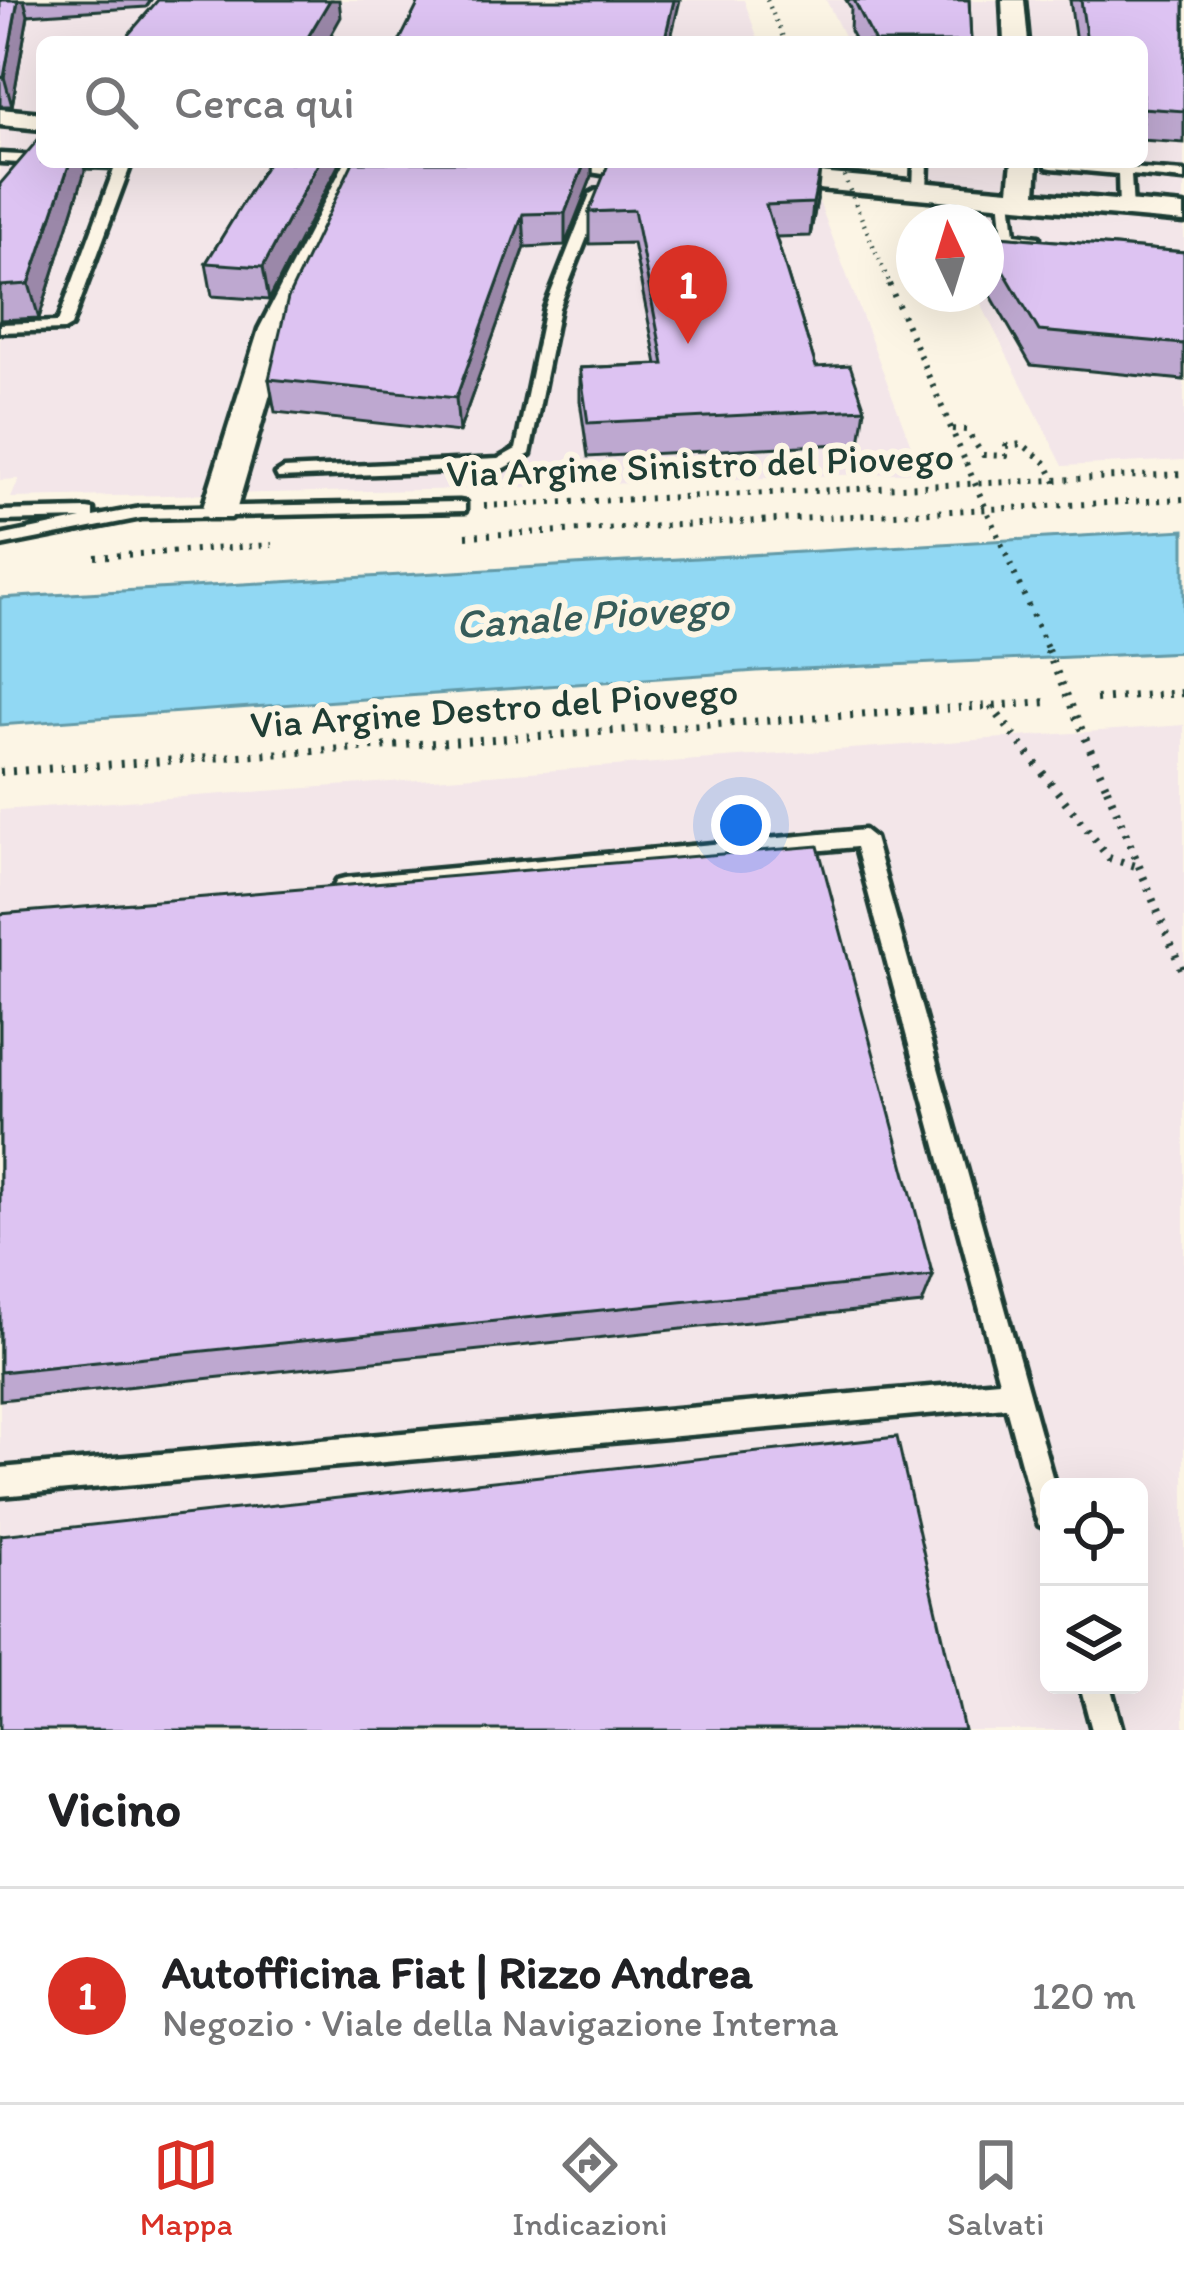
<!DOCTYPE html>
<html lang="it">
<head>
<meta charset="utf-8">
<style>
	:root { --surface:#fff; --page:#f2f2f2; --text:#202124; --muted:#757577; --line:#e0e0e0; --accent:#d93025 }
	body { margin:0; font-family:Itim,sans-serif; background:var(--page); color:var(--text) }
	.controls { position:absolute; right:36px; bottom:36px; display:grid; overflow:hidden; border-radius:18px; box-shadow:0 12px 48px #0002 }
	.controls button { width:108px; height:108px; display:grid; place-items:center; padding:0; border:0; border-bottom:3px solid var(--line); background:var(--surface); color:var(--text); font:60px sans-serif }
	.compass { position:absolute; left:896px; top:204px; width:108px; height:108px; border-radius:50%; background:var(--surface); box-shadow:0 12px 48px #0002; rotate:356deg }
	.you { position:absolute; left:741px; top:825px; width:42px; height:42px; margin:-30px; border:9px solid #fff; border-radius:50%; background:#1a73e8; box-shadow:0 0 0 18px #1a73e833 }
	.badge { display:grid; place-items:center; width:78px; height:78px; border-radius:50%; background:var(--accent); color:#fff; font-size:39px; font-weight:700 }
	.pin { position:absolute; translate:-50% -99px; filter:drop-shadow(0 3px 6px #0008) }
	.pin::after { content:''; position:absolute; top:63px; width:42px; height:36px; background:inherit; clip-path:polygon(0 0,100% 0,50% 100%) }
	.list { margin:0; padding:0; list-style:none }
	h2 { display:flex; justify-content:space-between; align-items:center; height:156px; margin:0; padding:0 48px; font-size:51px }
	h2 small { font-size:39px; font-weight:400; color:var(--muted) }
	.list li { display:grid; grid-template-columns:78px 1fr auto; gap:36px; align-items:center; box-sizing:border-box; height:216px; padding:0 48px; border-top:3px solid var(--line) }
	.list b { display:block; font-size:45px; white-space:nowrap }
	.list p { margin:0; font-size:39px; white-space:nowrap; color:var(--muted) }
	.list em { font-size:39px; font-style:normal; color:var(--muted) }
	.icon { flex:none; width:66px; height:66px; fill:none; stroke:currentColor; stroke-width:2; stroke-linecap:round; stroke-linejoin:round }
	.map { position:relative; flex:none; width:1184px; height:1730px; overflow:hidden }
	.search { position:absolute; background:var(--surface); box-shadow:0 12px 48px #0002; left:36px; right:36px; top:36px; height:132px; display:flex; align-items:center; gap:30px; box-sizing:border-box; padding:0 42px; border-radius:18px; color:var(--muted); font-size:45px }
	.sheet { height:372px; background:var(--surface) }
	nav { display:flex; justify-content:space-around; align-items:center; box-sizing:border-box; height:168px; border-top:3px solid var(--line); background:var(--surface); font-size:33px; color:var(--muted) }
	nav a { display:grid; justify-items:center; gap:6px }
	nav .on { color:var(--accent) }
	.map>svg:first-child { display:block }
	.built { fill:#f3e6e9; fill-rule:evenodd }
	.water { fill:#91d8f3; stroke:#639aa7; stroke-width:3 }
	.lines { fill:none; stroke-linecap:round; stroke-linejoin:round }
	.lane-casing { stroke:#1f3d34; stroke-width:9 }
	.street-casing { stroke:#1f3d34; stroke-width:9 }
	.path-far2 { stroke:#1f3d34; stroke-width:4.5; stroke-dasharray:1.5 6; stroke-linecap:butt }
	.path-far1 { stroke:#1f3d34; stroke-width:6; stroke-dasharray:3 8; stroke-linecap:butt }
	.path { stroke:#1f3d34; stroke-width:8; stroke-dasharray:3 9; stroke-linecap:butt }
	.lane { fill:#fcf5e5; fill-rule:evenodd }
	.street { fill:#fcf5e5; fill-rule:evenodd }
	.path-bridge-far2 { stroke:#1f3d34; stroke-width:4.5; stroke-dasharray:1.5 6; stroke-linecap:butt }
	.path-bridge-far1 { stroke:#1f3d34; stroke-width:6; stroke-dasharray:3 8; stroke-linecap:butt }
	.path-bridge { stroke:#1f3d34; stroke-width:8; stroke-dasharray:3 9; stroke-linecap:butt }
	.wall { fill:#bea8d0; stroke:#1f3d34; stroke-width:3 }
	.shaded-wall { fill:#9b88a9; stroke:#1f3d34; stroke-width:3 }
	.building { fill:#ddc3f2; stroke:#1f3d34; stroke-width:3 }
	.labels { text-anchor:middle; stroke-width:12; stroke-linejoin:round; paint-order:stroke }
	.street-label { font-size:39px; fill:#1f3d34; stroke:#fcf5e5 }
	.water-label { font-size:42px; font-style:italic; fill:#365c5a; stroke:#fcf5e5 }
</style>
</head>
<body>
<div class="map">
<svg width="1184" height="1730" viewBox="0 0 1184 1730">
	<rect width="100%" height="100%" fill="#fcf5e5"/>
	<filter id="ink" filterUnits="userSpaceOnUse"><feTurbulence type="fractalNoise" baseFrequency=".00833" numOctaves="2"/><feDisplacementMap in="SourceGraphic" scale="24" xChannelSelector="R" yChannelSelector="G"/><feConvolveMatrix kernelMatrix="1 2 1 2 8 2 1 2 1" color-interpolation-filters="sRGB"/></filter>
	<g filter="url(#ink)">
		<!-- built -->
		<path class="built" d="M0 0H744L759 42H42V162H804L921 472 477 489 11 498 19 479 0 480Z
			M826 0H1184V460L1063 466 976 294H986V222H939L908 162H1142V42H847Z
			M1184 725V1730H0V810ZM1049 1487H1139V1685H1049Z"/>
		<!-- water -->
		<path class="water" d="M1184 530V652L757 671 0 725V598Z"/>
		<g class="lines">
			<defs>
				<path id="lane" d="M0 154 42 156V162H47L42 164 0 162Z
					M77 162 131 164 71 326 64 330 0 332V324L58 322 115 167 84 166Z
					M914 162H928L927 191 920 195 913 191Z
					M1047 162 1184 172V180L1131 175 1133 210 1126 214 1119 210 1118 174 1052 168 1047 167Z
					M597 190 604 194 559 308 530 454 502 469 278 478 276 474 284 469 498 459 516 449 545 308 590 194Z
					M999 196 1011 199 1015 234 1039 237V243L1003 240Z
					M459 502 465 503V511L141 518 0 546V536L82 519 0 521V511L87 509 93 510V517L141 508Z
					M864 830 874 838 1055 1487H1049V1529L1039 1525 1035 1515 1006 1407 0 1496V1468L999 1381 856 847 345 894 337 892 334 886 337 880 345 878Z
					M1080 1685H1110L1122 1730H1092Z"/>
				<path id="street" d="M1002 0H1024L1028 42H1004Z
					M0 109 42 113V129L0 125Z
					M345 162H371L289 329 236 511 231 518H207L202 511 259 329Z
					M562 162H662L676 170C662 183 576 175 562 162Z
					M1012 162H1038L1036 193 1184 206V222L763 184 750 176 763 168 1009 190Z"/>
			</defs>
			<!-- lane casing -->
			<use href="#lane" class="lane-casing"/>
			<!-- street casing -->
			<use href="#street" class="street-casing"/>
			<!-- path-far2 -->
			<path class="path-far2" d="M767 0 785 42
				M864 224 891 287"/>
			<!-- path-far1 -->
			<path class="path-far1" d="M889 284 966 463
				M952 429 966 430 983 455 1006 456V446L1022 444 1046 463 1056 482
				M484 506 1184 474
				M466 536 1184 499
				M95 557 272 545"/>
			<!-- path -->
			<path class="path" d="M1096 699 1184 693
				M991 706 1109 858 1139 867
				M0 772 1048 702
				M1107 788 1184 976"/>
			<!-- lane -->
			<use href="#lane" class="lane"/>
			<!-- street -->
			<use href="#street" class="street"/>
			<!-- path-bridge-far2 -->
			<path class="path-bridge-far2" d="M838 162 864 224"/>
			<!-- path-bridge-far1 -->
			<path class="path-bridge-far1" d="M966 463 1049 653"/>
			<!-- path-bridge -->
			<path class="path-bridge" d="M1047 650 1107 788"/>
		</g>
		<!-- wall -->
		<path class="wall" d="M0 0H151L146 7 28 15 12 106H0Z
			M846 0H969L971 42H856L850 31 851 8Z
			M1070 0H1184V143L1142 140V42H1076Z
			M42 162H83L85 171 39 318 0 320V184Z
			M268 162 269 300 212 296 206 263Z
			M592 162V176L565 245 525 247 459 432 275 412 269 379Z
			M817 200 810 236 776 237 816 367 865 409 860 443 588 457 580 401V368L657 364 633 243 589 244V212Z
			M986 235 1184 252V380L1031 365 986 287Z
			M0 914 933 1276 922 1304 0 1400Z"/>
		<!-- shaded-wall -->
		<path class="shaded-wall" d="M18 0H24L28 15 12 106 4 77Z
			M330 0H339L341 17 327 42H305Z
			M674 0H680L670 42H664Z
			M70 162H83L85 171 39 318 29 284Z
			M319 162H340L269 300 263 267Z
			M585 162H592V176L565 245V213Z
			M820 169 817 200 810 236 813 203Z
			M523 214 525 247 459 432 456 398Z"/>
		<!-- building -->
		<path class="building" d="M0 0H18L4 77 0 78Z
			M158 0H330L305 42H122Z
			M420 0H674L664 42H399Z
			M854 0H969L971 42H875Z
			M1081 0H1184V111L1142 108V42H1087Z
			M42 135V162H70L29 284 0 286V184Z
			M268 162H319L263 267 206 263Z
			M353 162H585L565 213 523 214 456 398 269 379 288 298Z
			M609 162H757L820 169 813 203 766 205 816 367 850 365 865 409 588 423 580 368 664 364 634 210 589 212Z
			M986 235 1184 252V344L1039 331 986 241Z
			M818 846 933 1276 0 1372V914Z
			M897 1437 964 1730H0V1535Z"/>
	</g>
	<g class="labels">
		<!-- street labels -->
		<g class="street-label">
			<text transform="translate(700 464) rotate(-2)" y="14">Via Argine Sinistro del Piovego</text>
			<text transform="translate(494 707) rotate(-4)" y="14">Via Argine Destro del Piovego</text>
		</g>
		<!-- water labels -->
		<g class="water-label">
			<text transform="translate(592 614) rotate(-4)" y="15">Canale Piovego</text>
		</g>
	</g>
</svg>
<div class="controls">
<button><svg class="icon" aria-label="locate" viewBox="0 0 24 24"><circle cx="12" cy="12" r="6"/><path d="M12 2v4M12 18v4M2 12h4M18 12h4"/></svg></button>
<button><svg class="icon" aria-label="layers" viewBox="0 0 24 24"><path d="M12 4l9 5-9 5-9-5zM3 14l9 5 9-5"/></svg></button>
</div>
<svg class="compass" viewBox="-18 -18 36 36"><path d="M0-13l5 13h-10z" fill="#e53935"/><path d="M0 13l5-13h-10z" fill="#757577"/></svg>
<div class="you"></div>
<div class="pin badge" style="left:688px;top:344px">1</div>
<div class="search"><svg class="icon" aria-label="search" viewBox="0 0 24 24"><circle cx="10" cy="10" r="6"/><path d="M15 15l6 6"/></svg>Cerca qui</div>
</div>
<section class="sheet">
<h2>Vicino<small></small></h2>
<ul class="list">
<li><span class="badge">1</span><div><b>Autofficina Fiat | Rizzo Andrea</b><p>Negozio · Viale della Navigazione Interna</p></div><em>120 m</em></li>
</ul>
</section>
<nav>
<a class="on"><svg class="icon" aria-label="map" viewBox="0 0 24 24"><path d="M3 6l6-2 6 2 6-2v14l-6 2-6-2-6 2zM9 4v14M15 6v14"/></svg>Mappa</a>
<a><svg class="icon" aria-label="directions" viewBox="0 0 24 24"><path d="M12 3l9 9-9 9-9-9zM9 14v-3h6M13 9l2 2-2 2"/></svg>Indicazioni</a>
<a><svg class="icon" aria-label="saved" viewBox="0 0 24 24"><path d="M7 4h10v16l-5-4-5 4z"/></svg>Salvati</a>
</nav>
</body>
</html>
